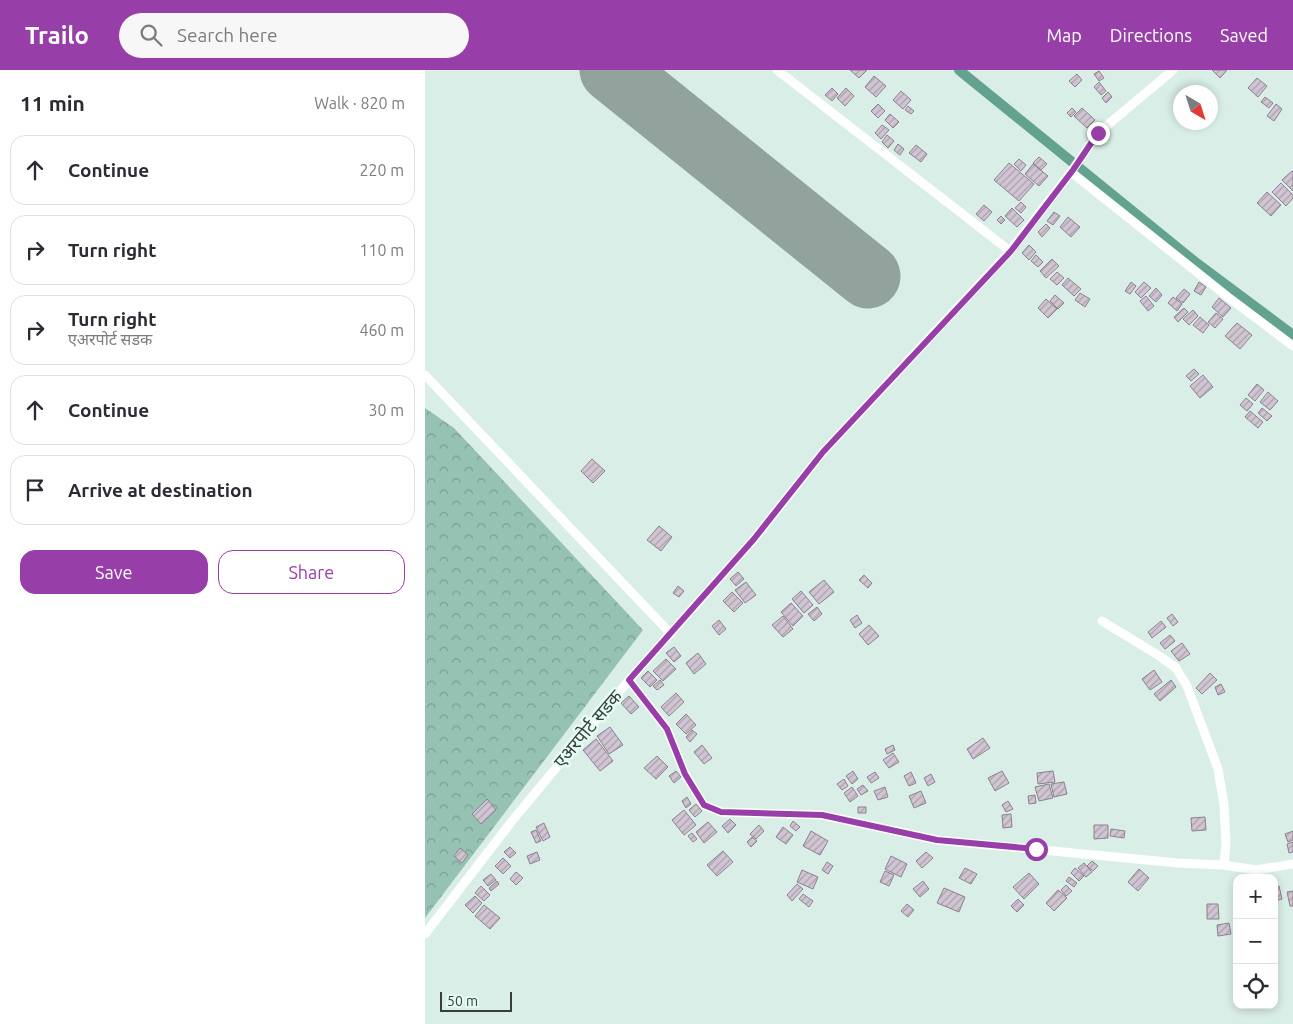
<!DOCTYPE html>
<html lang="en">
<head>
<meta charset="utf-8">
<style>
	:root { --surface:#fff; --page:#f7f7f7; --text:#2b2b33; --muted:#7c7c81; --line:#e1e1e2; --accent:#983ea9 }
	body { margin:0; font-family:Ubuntu,"Noto Sans Devanagari",sans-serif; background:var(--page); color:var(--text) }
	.controls { position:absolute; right:15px; bottom:15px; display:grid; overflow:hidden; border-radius:10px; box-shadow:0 2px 8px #0003 }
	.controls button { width:45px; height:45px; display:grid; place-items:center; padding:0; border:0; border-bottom:1px solid var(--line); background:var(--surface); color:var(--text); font:25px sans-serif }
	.compass { position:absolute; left:748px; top:15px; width:45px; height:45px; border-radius:50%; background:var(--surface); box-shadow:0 2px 8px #0003; rotate:141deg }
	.scale { position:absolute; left:15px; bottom:12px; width:72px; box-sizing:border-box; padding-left:5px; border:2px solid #373f3c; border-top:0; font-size:14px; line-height:18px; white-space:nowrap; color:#373f3c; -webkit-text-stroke:4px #e6fbf4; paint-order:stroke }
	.stop { position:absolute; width:15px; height:15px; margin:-11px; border:4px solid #983ea9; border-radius:50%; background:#fff }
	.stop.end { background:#983ea9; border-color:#fff; box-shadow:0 1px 5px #0008 }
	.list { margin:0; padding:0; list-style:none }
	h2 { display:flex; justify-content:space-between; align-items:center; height:65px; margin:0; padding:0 20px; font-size:21px }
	h2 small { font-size:16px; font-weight:400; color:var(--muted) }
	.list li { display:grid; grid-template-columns:32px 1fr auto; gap:15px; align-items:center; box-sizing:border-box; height:70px; margin:0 10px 10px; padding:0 10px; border:1px solid var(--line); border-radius:15px }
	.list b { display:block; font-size:19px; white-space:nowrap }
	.list p { margin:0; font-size:16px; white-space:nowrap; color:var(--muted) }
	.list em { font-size:16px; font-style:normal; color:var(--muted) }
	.actions { display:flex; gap:10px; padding:15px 20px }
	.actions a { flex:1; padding:11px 0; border:1px solid var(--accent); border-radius:15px; text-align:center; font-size:18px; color:var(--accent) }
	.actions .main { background:var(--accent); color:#fff }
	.icon { flex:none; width:28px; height:28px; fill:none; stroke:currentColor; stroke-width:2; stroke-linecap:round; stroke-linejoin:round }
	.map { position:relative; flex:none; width:868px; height:954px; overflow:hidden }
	header { display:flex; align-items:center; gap:30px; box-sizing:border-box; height:70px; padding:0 25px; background:var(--accent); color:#fff }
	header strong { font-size:24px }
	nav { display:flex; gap:28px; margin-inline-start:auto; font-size:18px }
	.search { width:350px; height:45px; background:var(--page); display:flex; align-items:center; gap:12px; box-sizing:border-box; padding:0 18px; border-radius:28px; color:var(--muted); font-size:19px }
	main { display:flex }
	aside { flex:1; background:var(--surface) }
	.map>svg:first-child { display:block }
	.forest { fill:url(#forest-crowns) }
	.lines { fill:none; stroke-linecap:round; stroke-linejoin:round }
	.canal { stroke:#64a290; stroke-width:10 }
	.runway { stroke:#92a29c; stroke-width:65 }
	.building { fill:url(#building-hatch); stroke:#8d818f }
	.minor { stroke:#fff; stroke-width:9 }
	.route { stroke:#983ea9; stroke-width:6 }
	.labels { text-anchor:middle; stroke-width:5; stroke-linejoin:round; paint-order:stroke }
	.street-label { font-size:18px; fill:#373f3c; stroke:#e6fbf4 }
</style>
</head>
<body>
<header>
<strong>Trailo</strong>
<div class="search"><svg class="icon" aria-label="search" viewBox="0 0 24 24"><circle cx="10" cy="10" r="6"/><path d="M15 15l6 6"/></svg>Search here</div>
<nav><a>Map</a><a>Directions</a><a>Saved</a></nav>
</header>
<main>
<aside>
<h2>11 min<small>Walk · 820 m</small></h2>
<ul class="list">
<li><svg class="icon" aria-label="ahead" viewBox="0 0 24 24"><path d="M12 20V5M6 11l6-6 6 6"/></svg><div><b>Continue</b></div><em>220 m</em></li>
<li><svg class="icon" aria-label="right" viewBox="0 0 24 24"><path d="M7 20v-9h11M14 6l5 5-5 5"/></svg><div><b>Turn right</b></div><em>110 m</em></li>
<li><svg class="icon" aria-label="right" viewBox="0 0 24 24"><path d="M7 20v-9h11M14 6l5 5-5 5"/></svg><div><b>Turn right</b><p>एअरपोर्ट सडक</p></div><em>460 m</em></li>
<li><svg class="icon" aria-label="ahead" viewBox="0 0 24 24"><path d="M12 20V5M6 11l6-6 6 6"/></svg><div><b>Continue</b></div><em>30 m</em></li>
<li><svg class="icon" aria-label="arrive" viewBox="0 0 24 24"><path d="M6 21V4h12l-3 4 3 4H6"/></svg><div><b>Arrive at destination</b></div></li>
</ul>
<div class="actions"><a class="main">Save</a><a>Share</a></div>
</aside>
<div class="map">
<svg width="868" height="954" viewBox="0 0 868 954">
	<defs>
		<pattern id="forest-crowns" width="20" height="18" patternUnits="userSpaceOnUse" patternTransform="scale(1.25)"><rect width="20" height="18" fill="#96c2b4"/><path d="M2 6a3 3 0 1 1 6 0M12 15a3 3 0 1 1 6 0" fill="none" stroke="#7b9f94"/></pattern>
		<pattern id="building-hatch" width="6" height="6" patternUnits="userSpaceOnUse" patternTransform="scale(1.25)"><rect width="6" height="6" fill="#d1c5d3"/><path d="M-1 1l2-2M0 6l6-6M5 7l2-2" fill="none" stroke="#aaa1ac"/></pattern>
	</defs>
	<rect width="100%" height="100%" fill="#d9eee7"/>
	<!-- forest -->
	<path class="forest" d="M0 338 29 358 218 560 0 848Z"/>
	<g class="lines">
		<!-- canal -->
		<path class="canal" d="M534 0 769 191 868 265"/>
		<!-- runway -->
		<path class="runway" d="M187 0 443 206"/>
	</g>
	<!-- building -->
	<path class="building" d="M425 0H442L434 8Z
		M787 0H802L795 8Z
		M674 1 679 8 674 11 669 4Z
		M652 4 657 10 650 17 644 11Z
		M449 6 461 16 451 27 440 17Z
		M832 8 842 16 833 27 823 18Z
		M674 12 681 21 676 25 669 17Z
		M407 18 413 24 407 31 400 25Z
		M421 18 429 26 420 36 412 28Z
		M476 21 486 30 478 39 468 30Z
		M683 22 687 27 681 33 677 28Z
		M840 27 848 33 844 38 836 32Z
		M453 34 460 41 453 48 446 41Z
		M851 34 857 39 849 51 842 46Z
		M483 36 489 41 486 44 480 40Z
		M647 38 651 42 646 47 642 43Z
		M657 38 670 50 662 58 649 46Z
		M465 44 474 52 468 58 460 50Z
		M457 55 464 60 456 69 450 63Z
		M462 65 469 71 463 78 457 72Z
		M473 74 479 79 475 85 469 80Z
		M491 75 502 84 496 92 484 83Z
		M614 87 622 94 616 100 608 93Z
		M594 89 601 95 596 101 589 94Z
		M584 93 609 114 594 131 569 110Z
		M608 94 623 106 614 116 600 104Z
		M867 101 868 102V121L857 110Z
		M856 113 868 125V128L861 136 847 122Z
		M842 122 856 135 846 146 832 133Z
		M596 132 601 137 596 143 590 138Z
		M559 135 567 142 559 151 551 144Z
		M587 138 599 150 592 157 580 146Z
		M629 142 635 146 628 155 622 151Z
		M576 146 580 150 576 154 572 150Z
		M643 147 655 157 646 167 635 157Z
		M621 154 625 158 617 167 613 162Z
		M604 175 611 182 604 190 597 183Z
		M611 185 618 192 613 197 606 191Z
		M627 189 634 196 621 208 615 201Z
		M632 202 639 208 632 215 625 209Z
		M643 208 656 219 649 226 637 215Z
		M706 212 711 216 705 224 700 221Z
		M719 212 726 218 716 228 710 222Z
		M774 212 781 217 776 225 769 221Z
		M731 218 737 225 731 232 724 226Z
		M759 219 765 224 758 233 751 228Z
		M655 223 665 229 660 237 650 230Z
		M630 225 639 233 633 239 625 231Z
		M721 226 729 236 723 241 715 231Z
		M748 227 757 234 752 241 743 233Z
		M794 228 806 238 798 247 787 237Z
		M621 229 632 239 623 248 613 238Z
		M759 238 763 242 753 252 749 247Z
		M768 240 773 246 764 255 758 249Z
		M791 243 798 249 790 258 783 252Z
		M775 247 784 255 778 263 768 255Z
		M812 253 827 265 815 279 800 266Z
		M769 299 774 304 766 311 761 306Z
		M778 305 788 317 775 328 765 316Z
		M832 314 839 320 830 331 823 325Z
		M843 322 853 331 845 340 835 332Z
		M821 328 828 334 822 341 815 335Z
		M837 338 847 346 842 351 833 343Z
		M825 341 838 352 833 358 820 347Z
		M167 389 180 401 168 413 156 401Z
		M234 456 247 467 236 481 222 470Z
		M313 502 319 509 311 516 305 509Z
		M439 505 447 513 443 518 434 510Z
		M399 510 409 522 394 534 384 522Z
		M321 512 331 525 320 533 310 520Z
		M253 516 259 521 254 527 248 523Z
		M376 521 388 535 379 543 367 529Z
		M307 522 318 533 309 542 298 531Z
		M366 533 378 546 368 556 356 542Z
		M392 537 397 544 389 551 383 544Z
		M747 544 753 552 748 556 742 548Z
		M432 545 437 553 430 558 425 550Z
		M358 546 368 559 358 567 347 555Z
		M294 550 301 559 294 565 287 556Z
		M736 551 741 557 727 568 723 562Z
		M444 555 454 566 443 575 434 564Z
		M745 565 750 571 740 579 735 573Z
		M757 573 765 584 754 591 746 581Z
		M249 577 256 586 249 592 241 583Z
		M273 583 281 594 269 604 261 593Z
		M241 589 251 599 238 611 228 601Z
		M729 600 737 612 725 620 717 609Z
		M223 601 232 610 225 617 216 608Z
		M785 603 792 610 777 624 771 618Z
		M235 610 239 615 232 620 228 616Z
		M746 610 751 617 735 631 729 624Z
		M796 614 800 622 793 625 790 617Z
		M251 623 259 632 244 646 236 637Z
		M204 626 214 637 206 644 196 633Z
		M261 644 271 655 261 664 251 654Z
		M185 657 198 675 184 684 172 666Z
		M267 660 272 664 265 672 261 667Z
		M558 668 565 678 548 689 542 679Z
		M171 669 188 691 175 701 158 680Z
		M277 675 287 688 279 694 269 682Z
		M468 675 470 680 462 684 460 679Z
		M468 683 474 692 464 698 458 690Z
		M232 686 243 697 231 709 219 698Z
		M251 701 256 707 249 713 244 706Z
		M428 701 433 709 427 714 421 706Z
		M577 701 584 713 570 721 563 708Z
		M628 701 630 712 613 714 612 703Z
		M450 702 454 708 446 713 442 707Z
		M486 702 491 713 484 716 479 706Z
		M506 704 510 712 503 716 499 708Z
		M419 709 423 716 417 720 412 714Z
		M639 712 642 724 629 727 626 714Z
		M624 714 628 728 614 731 610 717Z
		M438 715 443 721 436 725 432 719Z
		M427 717 433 726 425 732 419 723Z
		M460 717 463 727 453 730 449 721Z
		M496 721 501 733 489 738 484 726Z
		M610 725 611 733 604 734 603 726Z
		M262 727 266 734 261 738 257 731Z
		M62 729 71 740 56 754 47 744Z
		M583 731 588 739 581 742 577 735Z
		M271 734 277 741 270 747 264 740Z
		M433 737H441V743H433Z
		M259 740 271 755 259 765 247 750Z
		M586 744 587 757 578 758 577 745Z
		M780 747 781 760 767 761 766 748Z
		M305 749 311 755 303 763 297 756Z
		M368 751 375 757 371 761 365 756Z
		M283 752 292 762 279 773 271 762Z
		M119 753 125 767 118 771 111 757Z
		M334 755 339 761 331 769 325 764Z
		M669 755H683V768L669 769Z
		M358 757 368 765 361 774 351 767Z
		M686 759 700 761 699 768 685 766Z
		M111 760 116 771 111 773 106 762Z
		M386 761 403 771 395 785 378 776Z
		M868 761V770L863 772 860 764Z
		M267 763 272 769 268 772 263 766Z
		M327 767 332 771 326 777 322 772Z
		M868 772V782L864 783 862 774Z
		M85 777 91 783 85 788 79 782Z
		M35 778 43 785 37 793 29 786Z
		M298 781 308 792 292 806 282 795Z
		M112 782 115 790 105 794 102 786Z
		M501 782 508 788 497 798 491 791Z
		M466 786 482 794 476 807 460 799Z
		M78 788 86 796 78 804 70 796Z
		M667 791 673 796 668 801 662 796Z
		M402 792 408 796 403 804 397 800Z
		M659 793 667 802 661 807 653 798Z
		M540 798 552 804 546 814 534 808Z
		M650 798 659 806 654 811 646 803Z
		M714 799 724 808 713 821 703 812Z
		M377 800 393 807 388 819 372 812Z
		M460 801 469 805 464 816 455 812Z
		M91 802 98 808 91 815 85 809Z
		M604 803 614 814 599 829 588 817Z
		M66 804 71 810 63 816 58 810Z
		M644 807 652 813 649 817 641 811Z
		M72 811 74 814 66 821 64 818Z
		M498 811 504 819 495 827 488 819Z
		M372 814 378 819 367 831 362 825Z
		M641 815 647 821 641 826 636 820Z
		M56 816 65 825 59 831 50 823Z
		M854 816 857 829 849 831V817Z
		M519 818 540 827 534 842 512 833Z
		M633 820 642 828 629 841 621 833Z
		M868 821V836H865L862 822Z
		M378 824 388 831 384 837 374 829Z
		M50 826 57 833 48 843 40 835Z
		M593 829 599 835 592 842 586 836Z
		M482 834 489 840 483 847 476 841Z
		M782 834H793L794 849H782Z
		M59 835 75 848 65 859 50 846Z
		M804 853 806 864 793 866 792 855Z"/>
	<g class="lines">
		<!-- minor -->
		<path class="minor" d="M352 0 585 181
			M646 102 803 227 868 276
			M0 305 246 564
			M677 551 736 587 751 598 762 616 793 699 799 735 801 773 799 795
			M204 610 242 659 260 704 279 735 296 742 397 745 512 770 753 793 799 795 831 800 868 794
			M0 864 87 751 204 610 329 469 398 382 585 181 646 102 673 63 748 0"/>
	</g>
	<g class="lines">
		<!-- route -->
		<path class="route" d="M611 779 512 770 397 745 296 742 279 735 260 704 242 659 204 610 329 469 398 382 586 181 648 100 673 63"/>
	</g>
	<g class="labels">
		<!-- street labels -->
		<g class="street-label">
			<text transform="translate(163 659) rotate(-50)" y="6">एअरपोर्ट सडक</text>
		</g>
	</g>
</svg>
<div class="controls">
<button>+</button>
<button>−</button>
<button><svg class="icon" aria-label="locate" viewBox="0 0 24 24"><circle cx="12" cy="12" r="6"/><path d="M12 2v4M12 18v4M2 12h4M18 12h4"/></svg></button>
</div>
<svg class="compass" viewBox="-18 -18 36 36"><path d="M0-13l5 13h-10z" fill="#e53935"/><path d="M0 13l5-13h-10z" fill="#7c7c81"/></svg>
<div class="scale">50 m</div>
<div class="stop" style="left:611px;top:779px"></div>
<div class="stop end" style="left:673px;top:63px"></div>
</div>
</main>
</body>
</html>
